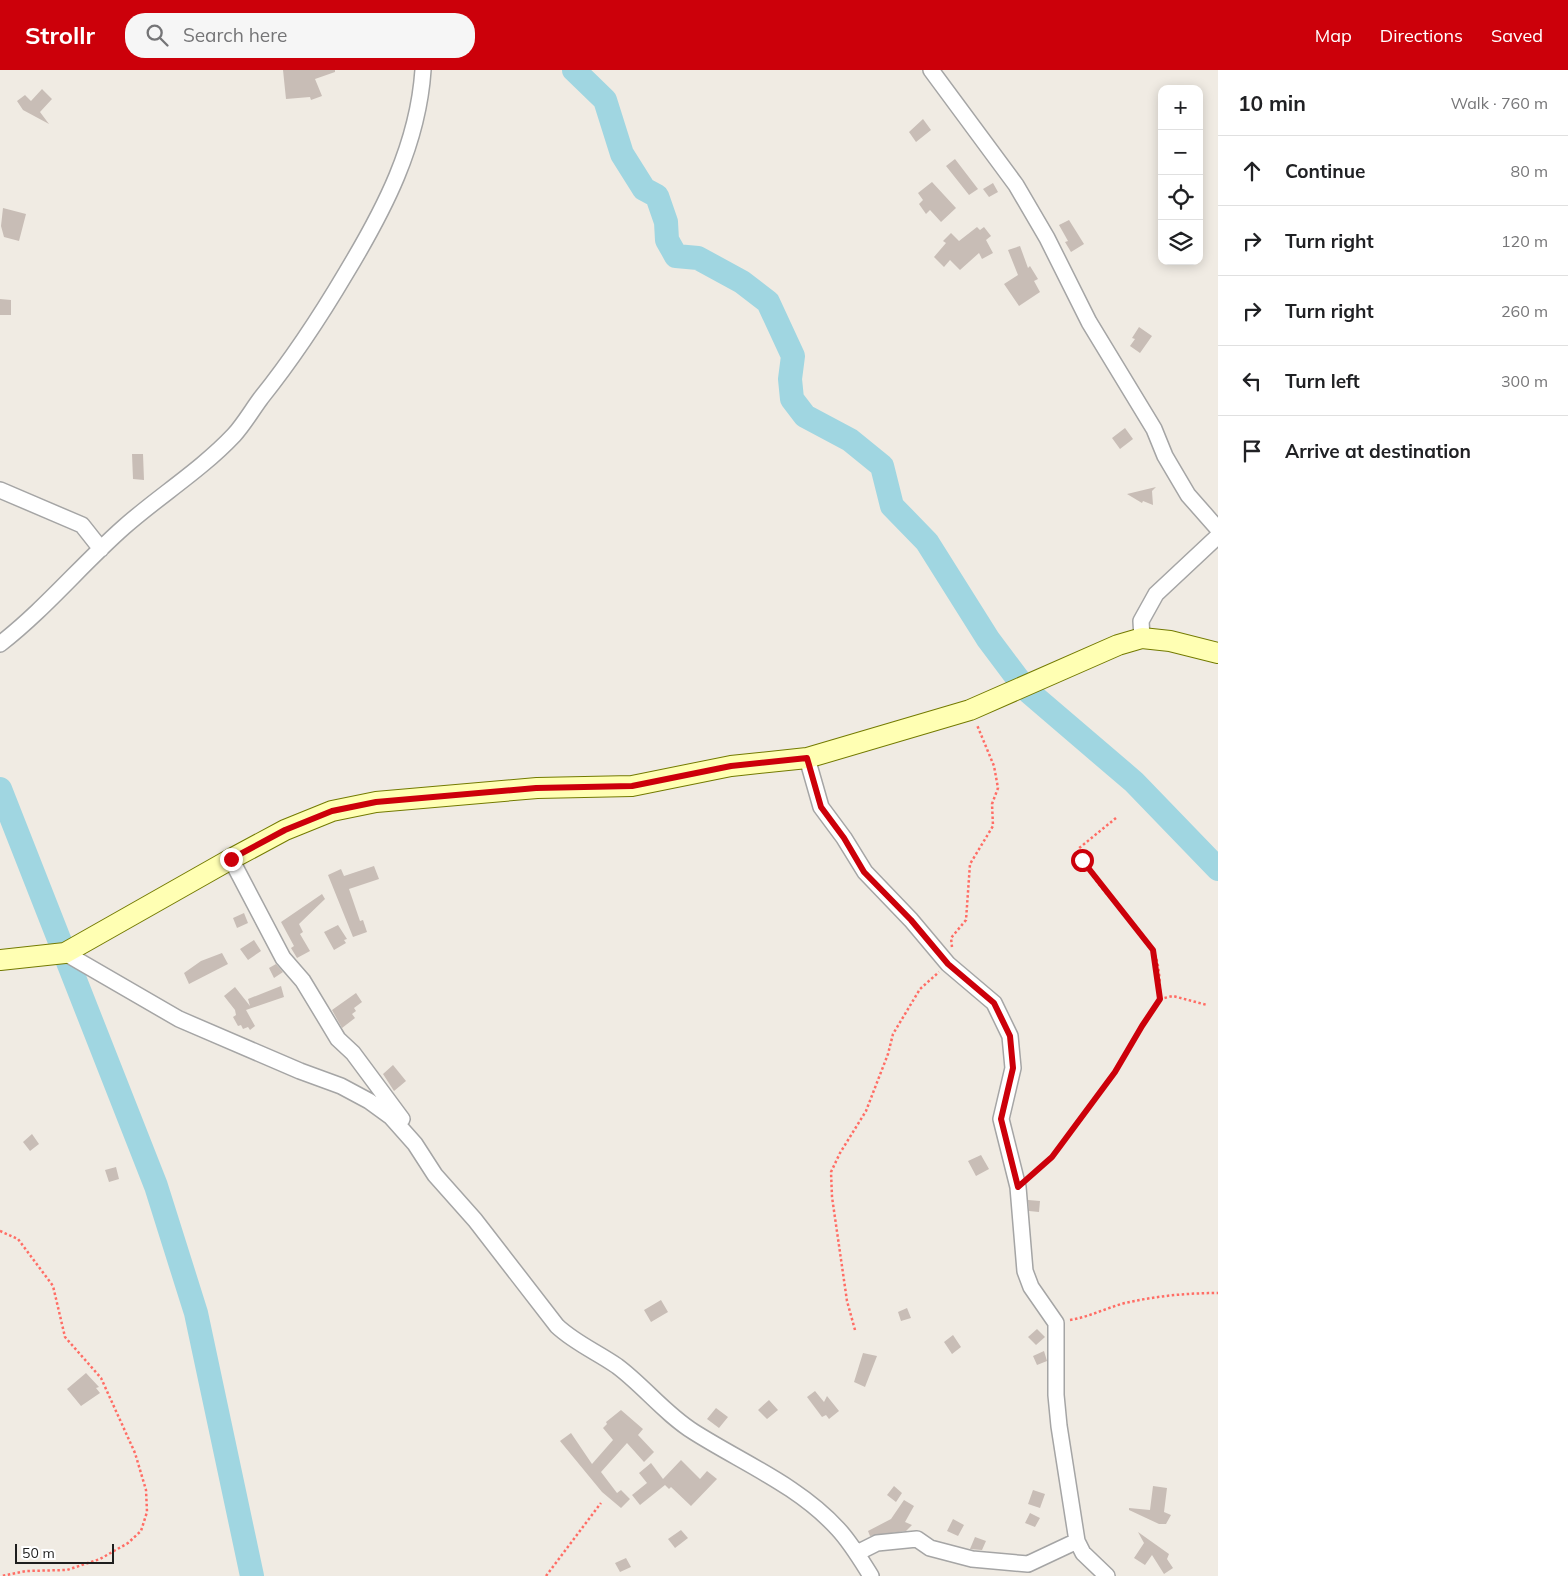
<!DOCTYPE html>
<html lang="en">
<head>
<meta charset="utf-8">
<style>
	:root { --surface:#fff; --page:#f6f6f6; --text:#202124; --muted:#757577; --line:#e0e0e0; --accent:#cc000a }
	body { margin:0; font-family:Mulish,sans-serif; background:var(--page); color:var(--text) }
	.controls { position:absolute; right:15px; top:15px; display:grid; overflow:hidden; border-radius:10px; box-shadow:0 2px 12px #0003 }
	.controls button { width:45px; height:45px; display:grid; place-items:center; padding:0; border:0; border-bottom:1px solid var(--line); background:var(--surface); color:var(--text); font:25px sans-serif }
	.scale { position:absolute; left:15px; bottom:12px; width:99px; box-sizing:border-box; padding-left:5px; border:2px solid #1e1e1e; border-top:0; font-size:14px; line-height:18px; white-space:nowrap; color:#1e1e1e; -webkit-text-stroke:4px #fff; paint-order:stroke }
	.stop { position:absolute; width:15px; height:15px; margin:-11px; border:4px solid #cc000a; border-radius:50%; background:#fff }
	.stop.end { background:#cc000a; border-color:#fff; box-shadow:0 1px 5px #0008 }
	.list { margin:0; padding:0; list-style:none }
	h2 { display:flex; justify-content:space-between; align-items:center; height:65px; margin:0; padding:0 20px; font-size:21px }
	h2 small { font-size:16px; font-weight:400; color:var(--muted) }
	.list li { display:grid; grid-template-columns:32px 1fr auto; gap:15px; align-items:center; box-sizing:border-box; height:70px; padding:0 20px; border-top:1px solid var(--line) }
	.list b { display:block; font-size:19px; white-space:nowrap }
	.list em { font-size:16px; font-style:normal; color:var(--muted) }
	.icon { flex:none; width:28px; height:28px; fill:none; stroke:currentColor; stroke-width:2; stroke-linecap:round; stroke-linejoin:round }
	.map { position:relative; flex:none; width:1218px; height:1506px; overflow:hidden }
	header { display:flex; align-items:center; gap:30px; box-sizing:border-box; height:70px; padding:0 25px; background:var(--accent); color:#fff }
	header strong { font-size:24px }
	nav { display:flex; gap:28px; margin-inline-start:auto; font-size:18px }
	.search { width:350px; height:45px; background:var(--page); display:flex; align-items:center; gap:12px; box-sizing:border-box; padding:0 18px; border-radius:20px; color:var(--muted); font-size:19px }
	main { display:flex }
	aside { flex:1; background:var(--surface) }
	.map>svg:first-child { display:block }
	.lines { fill:none; stroke-linecap:round; stroke-linejoin:round }
	.river { stroke:#a0d6e1; stroke-width:24 }
	.building { fill:#c8bdb6 }
	.street-casing { stroke:#a5a5a5; stroke-width:18 }
	.secondary-casing { stroke:#737a00; stroke-width:22 }
	.path { stroke:#ff6d65; stroke-width:2.5; stroke-dasharray:2.5 2.5; stroke-linecap:butt }
	.street { stroke:#fff; stroke-width:15 }
	.secondary { stroke:#ffffb3; stroke-width:20 }
	.route { stroke:#cc000a; stroke-width:6 }
</style>
</head>
<body>
<header>
<strong>Strollr</strong>
<div class="search"><svg class="icon" aria-label="search" viewBox="0 0 24 24"><circle cx="10" cy="10" r="6"/><path d="M15 15l6 6"/></svg>Search here</div>
<nav><a>Map</a><a>Directions</a><a>Saved</a></nav>
</header>
<main>
<div class="map">
<svg width="1218" height="1506" viewBox="0 0 1218 1506">
	<rect width="100%" height="100%" fill="#f0ebe3"/>
	<g class="lines">
		<!-- river -->
		<path class="river" d="M574 0 605 30 622 84 644 119 657 126 666 152 667 170 676 186 698 188 742 212 768 232 793 286 790 309 792 329 805 346 850 370 882 396 892 436 927 472 988 569 1018 609
			M1030 623 1134 712 1218 799
			M0 719 156 1116 196 1243 252 1506"/>
	</g>
	<!-- building -->
	<path class="building" d="M283 0H335V2L315 9 322 26 311 30 310 27 286 29Z
		M42 19 52 29 40 42 49 54 23 40 17 31 25 25 31 31Z
		M923 49 931 60 916 72 909 62Z
		M955 89 978 119 969 125 946 96Z
		M932 112 956 138 941 152 930 140 926 144 919 134 923 130 918 123Z
		M993 113 998 122 989 127 983 119Z
		M3 138 26 144 19 171 4 167 1 156Z
		M1069 150 1084 174 1071 182 1065 172 1068 171 1059 155Z
		M977 157 980 160 984 157 991 166 986 170 993 183 982 189 979 183 960 200 950 190 944 197 934 187 946 173 943 171 951 163 959 171Z
		M1020 176 1028 198 1030 196 1038 209 1034 211 1040 222 1019 236 1004 214 1018 205 1008 180Z
		M0 229 11 230V245H0Z
		M1139 257 1152 266 1140 283 1130 276 1135 269 1132 268Z
		M1125 358 1133 369 1120 379 1112 368Z
		M132 384H143L144 410 133 409Z
		M1156 417 1152 421 1153 435 1143 431 1142 433 1127 424Z
		M374 796 379 809 349 819 360 851 363 850 367 862 353 867 328 805 341 799 344 806Z
		M322 824 325 829 299 854 303 862 300 864 310 881 297 888 291 878 294 876 281 852Z
		M244 843 248 853 237 858 233 848Z
		M338 855 347 869 344 870 346 873 334 880 324 862Z
		M254 870 261 881 248 890 240 879Z
		M222 883 228 894 189 914 184 903 201 891Z
		M276 894 283 902 274 908 269 898Z
		M281 916 284 927 246 940 255 956 250 960 248 957 243 959 241 955 238 956 233 947 236 945 235 940 224 926 235 917 250 936 248 929Z
		M356 923 362 932 354 938 356 941 352 944 355 948 342 958 332 940Z
		M393 995 406 1011 394 1021 383 1004Z
		M32 1064 39 1074 30 1081 23 1072Z
		M981 1085 989 1099 976 1106 968 1091Z
		M116 1097 119 1109 109 1112 105 1100Z
		M1028 1130 1040 1131 1039 1142 1029 1141Z
		M661 1230 668 1242 651 1252 644 1240Z
		M907 1238 911 1248 901 1251 898 1242Z
		M1037 1259 1045 1267 1036 1275 1028 1267Z
		M953 1265 961 1277 952 1284 944 1272Z
		M1044 1281 1047 1291 1037 1295 1033 1286Z
		M863 1283 877 1286 865 1317 854 1312Z
		M86 1303 99 1317 96 1318 100 1323 81 1336 67 1319Z
		M815 1321 824 1332 827 1326 839 1341 829 1349 826 1345 822 1347 807 1327Z
		M769 1330 778 1340 767 1349 758 1340Z
		M716 1338 728 1347 719 1358 707 1349Z
		M621 1340 643 1359 638 1365 654 1382 644 1392 627 1373 601 1402 617 1423 621 1420 630 1429 621 1438 602 1422 560 1371 571 1363 592 1394 613 1370 603 1358 607 1354 606 1352Z
		M681 1390 700 1409 707 1401 717 1409 691 1436 671 1417 669 1419 665 1415 640 1435 632 1425 647 1413 639 1403 651 1393 663 1409Z
		M894 1416 902 1423 896 1432 887 1425Z
		M1153 1416 1167 1418 1164 1442 1171 1445 1166 1454H1159L1129 1440V1438L1150 1440Z
		M1033 1420 1045 1424 1040 1438 1028 1434Z
		M904 1430 914 1436 905 1452 912 1455 906 1461 870 1466 868 1461 891 1449Z
		M1030 1443 1040 1448 1035 1457 1025 1453Z
		M953 1449 964 1455 958 1466 947 1461Z
		M681 1460 688 1468 675 1478 668 1469Z
		M1138 1462 1169 1484 1167 1489 1173 1498 1164 1504 1152 1485 1145 1495 1134 1488 1144 1473Z
		M975 1467 986 1471 982 1480 970 1479Z
		M626 1488 631 1497 620 1502 615 1493Z"/>
	<g class="lines">
		<defs>
			<path id="street" d="M931 0 1016 115 1047 168 1089 252 1154 359 1165 386 1188 425 1218 459
				M0 420 82 455 101 479
				M1142 568 1141 551 1156 524 1218 466
				M0 574C45 539 81 495 124 457 159 426 201 400 234 365 244 354 252 340 261 328 293 288 320 247 346 203 384 140 418 75 423 0
				M807 688 821 737 844 768 865 802 911 850 948 894 994 933 1010 966 1013 998 1001 1049 1018 1117 1025 1201 1031 1217 1056 1253V1325L1059 1356 1077 1471 1083 1483 1107 1506
				M231 789 283 888 303 911 338 969 353 983 402 1049
				M65 883 179 949 300 1001 341 1016 369 1031 391 1047 415 1074 435 1105 475 1150 557 1256C575 1273 597 1282 617 1296 644 1316 665 1344 694 1362 743 1393 799 1416 838 1459 851 1473 861 1490 871 1506
				M857 1483 877 1473 917 1469 930 1478 972 1489 1028 1494 1077 1471"/>
			<path id="secondary" d="M0 890 65 883 231 789 285 760 332 741 376 732 537 718 632 716 731 696 807 688 970 640 1118 575 1142 568 1170 571 1218 583"/>
		</defs>
		<!-- street casing -->
		<use href="#street" class="street-casing"/>
		<!-- secondary casing -->
		<use href="#secondary" class="secondary-casing"/>
		<!-- path -->
		<path class="path" d="M1116 748 1078 779C1093 817 1130 845 1152 879 1160 891 1160 915 1160 929
			M952 877 951 868 966 850 970 794 993 756 992 734 998 718 994 696 977 655
			M1030 1106C1086 1058 1119 988 1160 929L1173 926 1207 935
			M0 1161 18 1169 53 1216 65 1267 101 1308 135 1383 146 1420 147 1442 141 1461 128 1473 100 1489 67 1500 26 1501 1 1506
			M1070 1250C1089 1247 1106 1238 1125 1233 1156 1226 1187 1223 1218 1223
			M855 1260 847 1231 832 1127 831 1102 840 1083 866 1041 888 984 893 964 920 919 939 902
			M546 1506 601 1433"/>
		<!-- street -->
		<use href="#street" class="street"/>
		<!-- secondary -->
		<use href="#secondary" class="secondary"/>
	</g>
	<g class="lines">
		<!-- route -->
		<path class="route" d="M231 789 285 760 332 741 376 732 536 718 632 716 731 696 807 688 821 737 844 768 864 802 911 850 948 894 994 933 1010 966 1013 998 1001 1049 1018 1117 1052 1087 1115 1002 1142 956 1160 929 1153 880 1082 790"/>
	</g>
</svg>
<div class="controls">
<button>+</button>
<button>−</button>
<button><svg class="icon" aria-label="locate" viewBox="0 0 24 24"><circle cx="12" cy="12" r="6"/><path d="M12 2v4M12 18v4M2 12h4M18 12h4"/></svg></button>
<button><svg class="icon" aria-label="layers" viewBox="0 0 24 24"><path d="M12 4l9 5-9 5-9-5zM3 14l9 5 9-5"/></svg></button>
</div>
<div class="scale">50 m</div>
<div class="stop" style="left:1082px;top:790px"></div>
<div class="stop end" style="left:231px;top:789px"></div>
</div>
<aside>
<h2>10 min<small>Walk · 760 m</small></h2>
<ul class="list">
<li><svg class="icon" aria-label="ahead" viewBox="0 0 24 24"><path d="M12 20V5M6 11l6-6 6 6"/></svg><div><b>Continue</b></div><em>80 m</em></li>
<li><svg class="icon" aria-label="right" viewBox="0 0 24 24"><path d="M7 20v-9h11M14 6l5 5-5 5"/></svg><div><b>Turn right</b></div><em>120 m</em></li>
<li><svg class="icon" aria-label="right" viewBox="0 0 24 24"><path d="M7 20v-9h11M14 6l5 5-5 5"/></svg><div><b>Turn right</b></div><em>260 m</em></li>
<li><svg class="icon" aria-label="left" viewBox="0 0 24 24"><path d="M17 20v-9H6M10 6l-5 5 5 5"/></svg><div><b>Turn left</b></div><em>300 m</em></li>
<li><svg class="icon" aria-label="arrive" viewBox="0 0 24 24"><path d="M6 21V4h12l-3 4 3 4H6"/></svg><div><b>Arrive at destination</b></div></li>
</ul>
</aside>
</main>
</body>
</html>
